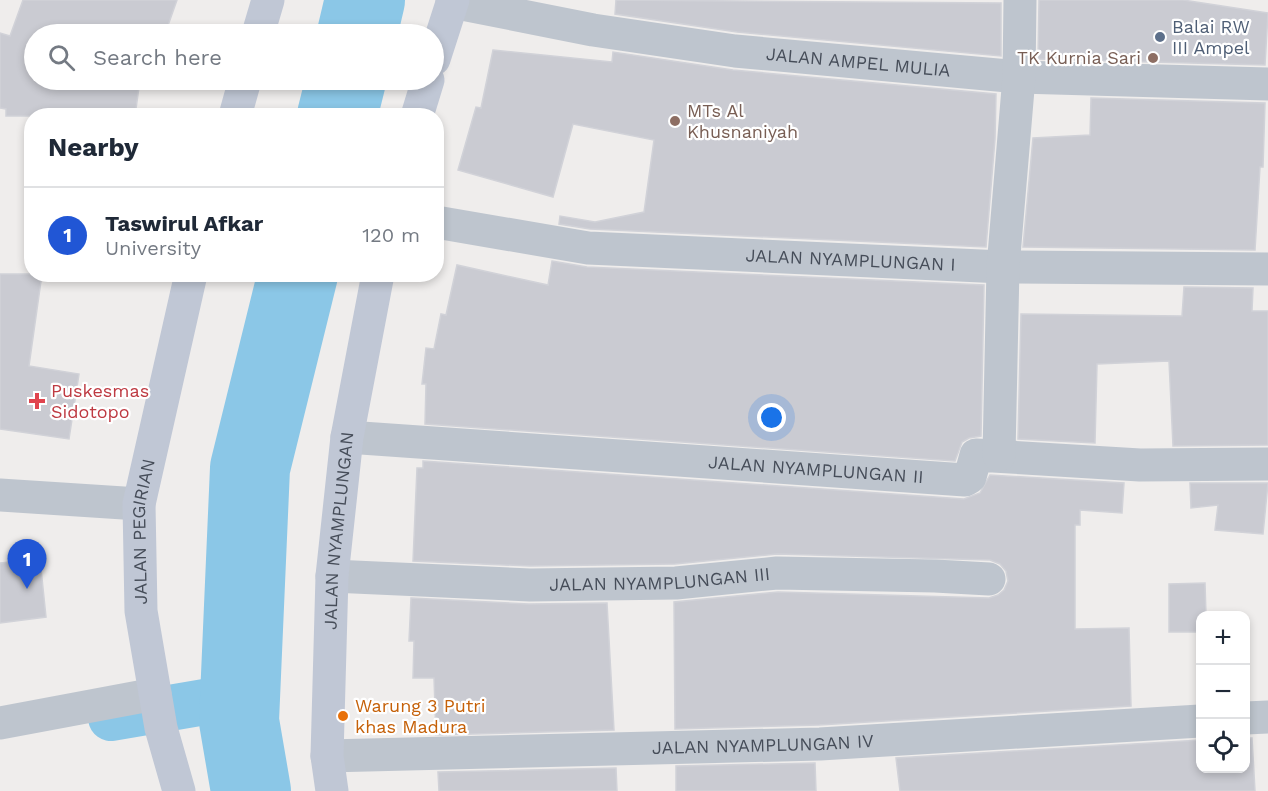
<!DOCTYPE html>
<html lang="en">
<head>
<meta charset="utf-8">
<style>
	:root { --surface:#fff; --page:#f6f6f7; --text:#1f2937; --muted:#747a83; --line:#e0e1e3; --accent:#2156d5 }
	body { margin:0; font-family:"Work Sans",sans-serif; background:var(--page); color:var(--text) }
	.controls { position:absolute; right:18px; bottom:18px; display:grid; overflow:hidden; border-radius:12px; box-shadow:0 3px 9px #0003 }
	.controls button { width:54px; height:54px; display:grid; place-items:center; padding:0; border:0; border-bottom:2px solid var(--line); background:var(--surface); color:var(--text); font:30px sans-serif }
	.you { position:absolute; left:772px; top:418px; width:21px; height:21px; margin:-15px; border:4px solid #fff; border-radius:50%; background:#1a73e8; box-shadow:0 0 0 9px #1a73e833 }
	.badge { display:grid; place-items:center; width:39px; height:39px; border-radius:50%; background:var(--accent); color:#fff; font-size:20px; font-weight:700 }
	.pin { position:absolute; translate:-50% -50px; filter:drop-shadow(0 2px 3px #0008) }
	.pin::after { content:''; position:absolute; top:32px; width:21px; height:18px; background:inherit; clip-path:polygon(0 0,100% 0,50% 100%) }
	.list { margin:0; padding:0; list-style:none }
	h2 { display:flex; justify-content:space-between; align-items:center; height:78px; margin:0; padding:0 24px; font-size:26px }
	h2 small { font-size:20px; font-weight:400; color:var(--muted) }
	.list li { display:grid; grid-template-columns:39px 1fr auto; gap:18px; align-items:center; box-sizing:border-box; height:96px; padding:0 24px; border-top:2px solid var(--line) }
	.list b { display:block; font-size:22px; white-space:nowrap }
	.list p { margin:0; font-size:20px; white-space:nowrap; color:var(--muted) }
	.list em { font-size:20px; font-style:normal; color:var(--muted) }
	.icon { flex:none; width:33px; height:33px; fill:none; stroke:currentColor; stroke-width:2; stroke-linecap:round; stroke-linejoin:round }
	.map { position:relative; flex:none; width:1268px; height:791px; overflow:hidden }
	.search { position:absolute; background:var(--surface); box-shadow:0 3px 9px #0003; left:24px; top:24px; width:420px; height:66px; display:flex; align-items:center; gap:15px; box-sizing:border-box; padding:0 21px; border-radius:33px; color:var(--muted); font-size:22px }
	.panel { position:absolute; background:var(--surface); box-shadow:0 3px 9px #0003; left:24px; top:108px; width:420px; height:174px; border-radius:24px }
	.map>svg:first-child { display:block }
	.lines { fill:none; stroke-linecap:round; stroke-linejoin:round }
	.canal { stroke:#8bc7e7; stroke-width:46 }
	.river { stroke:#8bc7e7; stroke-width:80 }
	.building { fill:#cacbd2; stroke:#d1d2d8; stroke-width:1.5 }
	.minor { stroke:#bec5ce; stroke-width:33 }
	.secondary { stroke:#c0c7d5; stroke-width:33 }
	.service-dot { fill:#5c6f8a; stroke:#fff; stroke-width:2 }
	.education-dot { fill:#8d6e63; stroke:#fff; stroke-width:2 }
	.health-dot { fill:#e0444e; stroke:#fff; stroke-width:2 }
	.food-dot { fill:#e8710a; stroke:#fff; stroke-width:2 }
	.labels { text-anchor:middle; stroke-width:4.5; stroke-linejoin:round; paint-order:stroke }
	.service-label { font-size:18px; fill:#4e5e75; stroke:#fff; text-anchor:start }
	.education-label { font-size:18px; fill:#785e54; stroke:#fff; text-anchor:end }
	.street-label { font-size:18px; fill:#464d59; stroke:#fff }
	.health-label { font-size:18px; fill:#be3a42; stroke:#fff; text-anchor:start }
	.food-label { font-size:18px; fill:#c56008; stroke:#fff; text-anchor:start }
</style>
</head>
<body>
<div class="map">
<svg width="1268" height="791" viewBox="0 0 1268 791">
	<rect width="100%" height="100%" fill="#efedec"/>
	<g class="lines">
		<!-- canal -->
		<path class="canal" d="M111 718 240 696"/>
		<!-- river -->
		<path class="river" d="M357 34 365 0
			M337 116 346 80
			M251 791 239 721 250 468 298 274"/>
	</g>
	<!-- building -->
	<path class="building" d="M23 0H177L165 34H34V80H140L135 116H6V109L0 108V33L10 36Z
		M616 0 1001 3V56L737 32 615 14Z
		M1039 0H1183L1268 13 1265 65 1038 59Z
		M493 50 612 62 613 52 733 70 996 94 995 139 986 247 590 229 559 224 560 216 595 222 644 212 654 140 573 124 553 197 458 170 476 107 481 108Z
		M1091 98 1265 103 1263 167H1260L1255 250 1023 247 1033 138 1090 135Z
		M552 261 587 267 984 285 981 436 969 438 962 442 955 461 425 424 426 384H422L426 348 434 349 441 314 446 315 457 265 548 285Z
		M0 274H42L29 366 79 374 69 439 0 429Z
		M1184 287 1253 288 1252 311H1268V445L1173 446 1169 361 1097 364 1095 443 1018 439 1021 314 1182 316Z
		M423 461 964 499 980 493 990 475 1124 483 1122 513 1080 510V525H1075V629L1129 628 1131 706 819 725 675 729 674 602 778 592 989 598 998 595 1004 590 1008 581 1006 571 1000 564 990 560 777 554 675 564 530 566 413 561 417 468H423Z
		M1190 483H1268L1263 534 1215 530 1218 505 1191 508Z
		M40 559 46 617 0 623V563Z
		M1205 583 1206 615H1200V632H1169V584Z
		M411 598 529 604 607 603 614 730 436 735 434 678H413L414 641H409Z
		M1245 738H1252L1255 791H900L896 758 1200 740V768H1245Z
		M815 763 816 791H676V766Z
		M616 768 617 791H439L438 772Z"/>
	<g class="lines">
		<!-- minor -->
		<g class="minor">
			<path id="s1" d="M452 2 593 30 735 51 1019 77 1268 84"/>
			<path id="s2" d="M436 222 588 248 1003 267 1268 269"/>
			<path id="s3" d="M347 437 965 480 970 477 976 455 1140 465 1268 464"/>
			<path d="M999 455 1003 267 1019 77 1020 0"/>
			<path d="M0 495 139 504"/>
			<path id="s4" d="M332 576 530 585 676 583 777 573 935 576 989 579"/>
			<path d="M1246 718 1268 717"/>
			<path d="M0 723 155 694"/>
			<path id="s5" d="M327 756 820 744 1200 721"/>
		</g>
		<!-- secondary -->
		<g class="secondary">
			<path d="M258 34 268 0"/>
			<path d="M434 59 453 0"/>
			<path d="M235 116 245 80"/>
			<path d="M417 116 428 80"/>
			<path id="s6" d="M179 791 161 728 141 611 139 504 191 274"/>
			<path id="s7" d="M332 791 327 756 332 576 347 437 378 274"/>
		</g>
	</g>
	<!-- markers -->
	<circle class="service-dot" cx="1160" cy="37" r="6"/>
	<g class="education-dot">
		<circle cx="1153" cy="58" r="6"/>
		<circle cx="675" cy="121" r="6"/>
	</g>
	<path class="health-dot" d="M34 392h6v6h6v6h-6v6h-6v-6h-6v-6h6z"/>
	<circle class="food-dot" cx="343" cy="716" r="6"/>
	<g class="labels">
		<!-- service labels -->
		<g class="service-label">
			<text x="1172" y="33">Balai RW<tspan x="1172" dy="21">III Ampel</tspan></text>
		</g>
		<!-- education labels -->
		<g class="education-label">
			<text x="1141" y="64">TK Kurnia Sari</text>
			<text x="687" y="117" text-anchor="start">MTs Al<tspan x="687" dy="21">Khusnaniyah</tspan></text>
		</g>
		<!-- street labels -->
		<g class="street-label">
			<text dy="6" stroke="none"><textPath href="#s1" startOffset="411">JALAN AMPEL MULIA</textPath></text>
			<text dy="6" stroke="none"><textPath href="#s2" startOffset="417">JALAN NYAMPLUNGAN I</textPath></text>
			<text dy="6" stroke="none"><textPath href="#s3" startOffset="470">JALAN NYAMPLUNGAN II</textPath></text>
			<text dy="6" stroke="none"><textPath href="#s7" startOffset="261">JALAN NYAMPLUNGAN</textPath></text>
			<text dy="6" stroke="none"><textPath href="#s6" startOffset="264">JALAN PEGIRIAN</textPath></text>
			<text dy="6" stroke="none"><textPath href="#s4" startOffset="328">JALAN NYAMPLUNGAN III</textPath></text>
			<text dy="6" stroke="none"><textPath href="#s5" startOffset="436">JALAN NYAMPLUNGAN IV</textPath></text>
		</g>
		<!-- health labels -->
		<g class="health-label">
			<text x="51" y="397">Puskesmas<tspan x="51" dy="21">Sidotopo</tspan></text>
		</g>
		<!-- food labels -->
		<g class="food-label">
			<text x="355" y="712">Warung 3 Putri<tspan x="355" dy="21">khas Madura</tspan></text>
		</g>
	</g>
</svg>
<div class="controls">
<button>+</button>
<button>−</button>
<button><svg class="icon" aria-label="locate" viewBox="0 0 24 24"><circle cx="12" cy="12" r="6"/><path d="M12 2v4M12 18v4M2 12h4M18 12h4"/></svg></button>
</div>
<div class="you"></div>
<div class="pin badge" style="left:27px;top:589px">1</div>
<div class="search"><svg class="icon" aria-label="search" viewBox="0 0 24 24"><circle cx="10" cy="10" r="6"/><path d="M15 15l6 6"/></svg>Search here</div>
<section class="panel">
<h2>Nearby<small></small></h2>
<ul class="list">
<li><span class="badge">1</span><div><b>Taswirul Afkar</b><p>University</p></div><em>120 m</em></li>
</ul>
</section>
</div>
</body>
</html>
